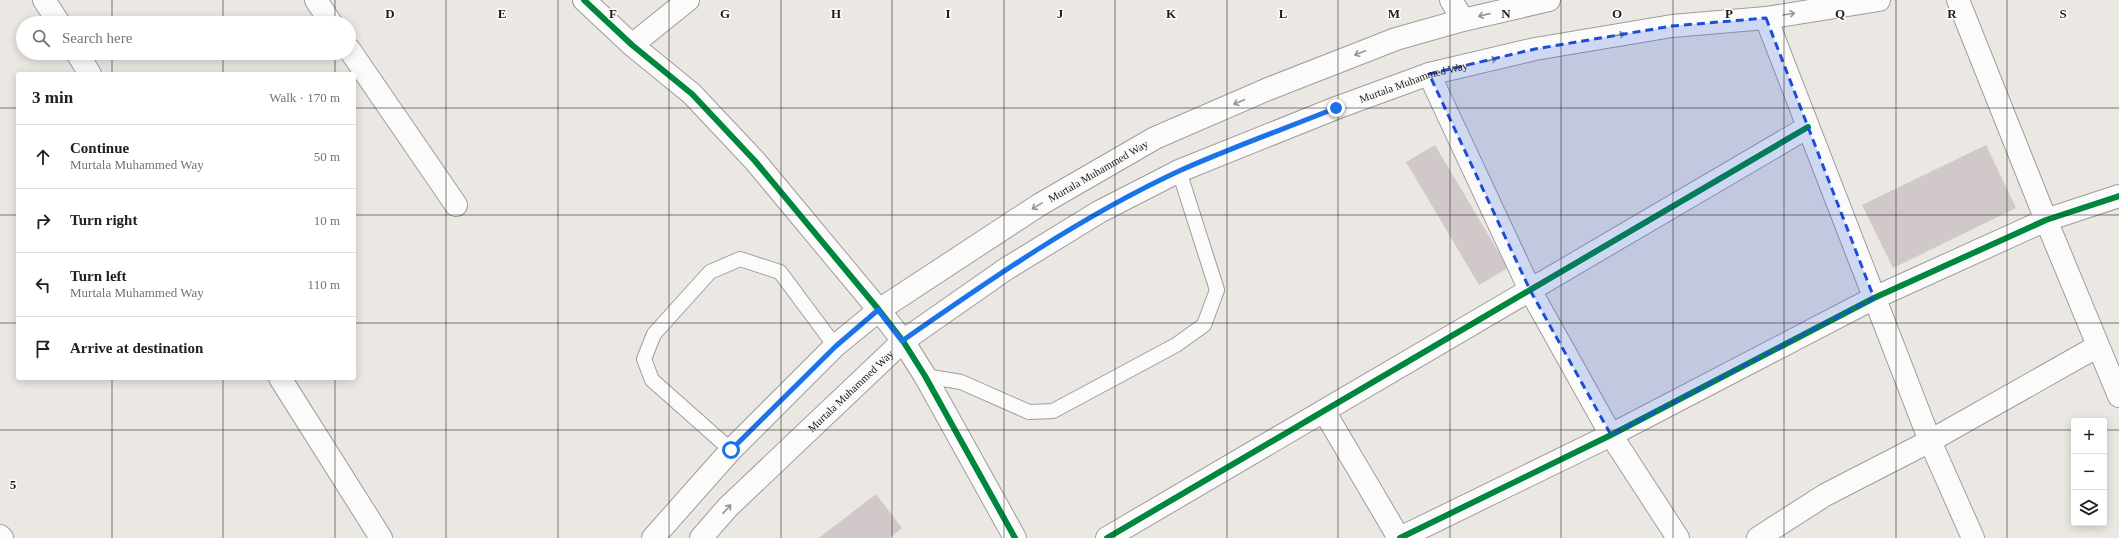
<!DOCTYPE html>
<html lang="en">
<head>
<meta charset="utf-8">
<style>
	:root { --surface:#fff; --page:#f2f2f2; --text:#202124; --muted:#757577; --line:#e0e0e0 }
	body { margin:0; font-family:Georgia,serif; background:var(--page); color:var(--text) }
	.controls { position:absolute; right:12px; bottom:12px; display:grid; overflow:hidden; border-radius:4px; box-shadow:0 2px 10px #0003 }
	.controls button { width:36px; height:36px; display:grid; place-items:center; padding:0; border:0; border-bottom:1px solid var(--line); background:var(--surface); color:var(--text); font:20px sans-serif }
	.stop { position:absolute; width:12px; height:12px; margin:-9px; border:3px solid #1a73e8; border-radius:50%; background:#fff }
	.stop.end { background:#1a73e8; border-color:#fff; box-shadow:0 1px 4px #0008 }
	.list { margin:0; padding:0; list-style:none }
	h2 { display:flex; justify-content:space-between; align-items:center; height:52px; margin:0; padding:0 16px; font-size:17px }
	h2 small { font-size:13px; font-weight:400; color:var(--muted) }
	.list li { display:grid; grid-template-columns:26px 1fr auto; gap:12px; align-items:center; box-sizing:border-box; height:64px; padding:0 16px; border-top:1px solid var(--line) }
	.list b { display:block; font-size:15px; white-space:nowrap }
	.list p { margin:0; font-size:13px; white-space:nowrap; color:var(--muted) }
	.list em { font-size:13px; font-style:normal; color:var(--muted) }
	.icon { flex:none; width:22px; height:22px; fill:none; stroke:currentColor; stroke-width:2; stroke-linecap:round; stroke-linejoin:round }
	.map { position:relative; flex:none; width:2119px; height:538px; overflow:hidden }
	.search { position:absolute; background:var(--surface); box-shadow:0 2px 10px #0003; left:16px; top:16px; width:340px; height:44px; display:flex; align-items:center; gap:10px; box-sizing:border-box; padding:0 14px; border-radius:22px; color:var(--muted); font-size:15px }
	.panel { position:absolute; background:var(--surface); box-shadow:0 2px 10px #0003; left:16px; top:72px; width:340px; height:308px; border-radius:4px }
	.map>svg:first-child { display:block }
	.building { fill:#d1c8c9 }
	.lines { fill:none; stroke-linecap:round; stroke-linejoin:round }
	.service-casing { stroke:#a09d99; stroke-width:16 }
	.minor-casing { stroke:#a09d99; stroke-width:24 }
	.primary-casing { stroke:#a09d99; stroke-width:24 }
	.service { stroke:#fcfbfb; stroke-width:14 }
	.minor { stroke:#fcfbfb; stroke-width:22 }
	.primary { stroke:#fcfbfb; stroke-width:22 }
	.cycleway-casing { stroke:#fff; stroke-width:8 }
	.cycleway { stroke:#00873e; stroke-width:6 }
	.oneway { stroke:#989694 }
	.route { stroke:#1a73e8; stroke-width:5 }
	.marked { fill:#1d4ed8; fill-opacity:0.2; stroke:#1d4ed8; stroke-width:3; stroke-dasharray:8 5; stroke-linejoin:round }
	.grid { fill:none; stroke:#1e1b17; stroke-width:1; stroke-opacity:0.55 }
	.labels { text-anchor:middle; stroke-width:3; stroke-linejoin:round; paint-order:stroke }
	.street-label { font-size:11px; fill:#1e1b17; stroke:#fff }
	.grid-label { font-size:13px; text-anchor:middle; font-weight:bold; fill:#1e1b17; stroke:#fff; stroke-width:3; stroke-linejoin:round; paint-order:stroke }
</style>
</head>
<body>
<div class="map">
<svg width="2119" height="538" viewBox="0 0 2119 538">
	<rect width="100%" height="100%" fill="#ebe7e2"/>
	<!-- building -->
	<path class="building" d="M1435 145 1508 268 1479 285 1406 162Z
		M1986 145 2016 208 1893 268 1862 205Z
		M876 494 902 528 889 538H819Z"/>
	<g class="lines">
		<defs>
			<path id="service" d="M925 376 961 382 1029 412 1053 411 1176 345 1204 325 1217 290 1179 171
				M731 450 652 380 644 359 654 334 710 272 740 259 780 272 835 346"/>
			<path id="minor" d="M44 0 59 23
				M316 0 331 23
				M584 0 632 45 692 94 755 161 879 310 903 341 925 376 1015 538
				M1451 0 1463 20
				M1958 0 2046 220 2119 396
				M1766 18 1930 441 1973 538
				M632 45 688 0
				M349 49 456 205
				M77 53 90 74
				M1429 74 1530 290 1611 435 1678 538
				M280 378 381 538
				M1324 411 1399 538
				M0 536 2 538
				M1107 538 1808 127
				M1400 538 1611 435 1874 298 2046 220 2119 196
				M1758 538 1825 495 1930 441 2098 346"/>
			<g id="primary">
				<path id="s1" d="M653 538 731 450 835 346 879 310 1039 205 1155 138 1268 89 1396 39 1463 20 1549 0"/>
				<path id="s2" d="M701 538 728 507 903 341 1006 269 1099 212 1179 171 1336 108 1429 74 1535 49 1672 26 1766 18 1879 0"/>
			</g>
		</defs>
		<!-- service casing -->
		<use href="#service" class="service-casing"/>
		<!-- minor casing -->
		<use href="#minor" class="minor-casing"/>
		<!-- primary casing -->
		<use href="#primary" class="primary-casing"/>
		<!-- service -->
		<use href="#service" class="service"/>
		<!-- minor -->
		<use href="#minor" class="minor"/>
		<!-- primary -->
		<use href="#primary" class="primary"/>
		<defs>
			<path id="cycleway" d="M584 0 632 45 692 94 755 161 879 310 903 341 925 376 1015 538
				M1107 538 1808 127
				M1400 538 1611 435 1874 298 2046 220 2119 196"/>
		</defs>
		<!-- cycleway casing -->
		<use href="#cycleway" class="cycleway-casing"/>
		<!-- cycleway -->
		<use href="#cycleway" class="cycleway"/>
	</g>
	<!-- one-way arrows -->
	<defs><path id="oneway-shaft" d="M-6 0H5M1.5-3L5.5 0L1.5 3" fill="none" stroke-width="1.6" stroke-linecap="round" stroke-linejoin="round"/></defs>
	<g class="oneway">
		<use href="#oneway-shaft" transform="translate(1789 14) rotate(-9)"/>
		<use href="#oneway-shaft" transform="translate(1484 15) rotate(167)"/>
		<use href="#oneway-shaft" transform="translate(1619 35) rotate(-10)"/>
		<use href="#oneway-shaft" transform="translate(1360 53) rotate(159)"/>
		<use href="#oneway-shaft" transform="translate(1491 60) rotate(-13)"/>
		<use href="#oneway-shaft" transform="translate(1239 102) rotate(157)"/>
		<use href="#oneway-shaft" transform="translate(1037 206) rotate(148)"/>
		<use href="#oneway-shaft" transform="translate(727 509) rotate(-47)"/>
	</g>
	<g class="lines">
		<!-- route -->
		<path class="route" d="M731 450 836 346 878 310 902 341C991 279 1080 217 1179 171 1230 148 1284 129 1336 108"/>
	</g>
	<!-- marked area -->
	<path class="marked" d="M1766 18 1874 298 1611 435 1530 290 1429 74 1535 49 1672 26Z"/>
	<!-- grid -->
	<path class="grid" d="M112 0V23M223 0V23M335 0V23M446 0V538M558 0V538M669 0V538M781 0V538M892 0V538M1004 0V538M1115 0V538M1227 0V538M1338 0V538M1450 0V538M1561 0V538M1673 0V538M1784 0V538M1896 0V538M2007 0V538M112 53V74M223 53V74M335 53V74M0 108H18M354 108H2119M0 215H18M354 215H2119M0 323H18M354 323H2119M112 378V538M223 378V538M335 378V538M0 430H2074M2104 430H2119"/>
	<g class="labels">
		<!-- street labels -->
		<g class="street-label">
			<text dy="4" stroke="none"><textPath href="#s2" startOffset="858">Murtala Muhammed Way</textPath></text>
			<text dy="4" stroke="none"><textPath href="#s1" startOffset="581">Murtala Muhammed Way</textPath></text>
			<text dy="4" stroke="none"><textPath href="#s2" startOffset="210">Murtala Muhammed Way</textPath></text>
		</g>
	</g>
	<g class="grid-label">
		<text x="390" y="18">D</text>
		<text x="502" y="18">E</text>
		<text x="613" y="18">F</text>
		<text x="725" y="18">G</text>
		<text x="836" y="18">H</text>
		<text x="948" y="18">I</text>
		<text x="1060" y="18">J</text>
		<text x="1171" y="18">K</text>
		<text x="1283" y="18">L</text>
		<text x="1394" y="18">M</text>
		<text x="1506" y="18">N</text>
		<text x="1617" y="18">O</text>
		<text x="1729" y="18">P</text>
		<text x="1840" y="18">Q</text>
		<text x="1952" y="18">R</text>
		<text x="2063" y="18">S</text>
		<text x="13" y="489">5</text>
	</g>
</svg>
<div class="controls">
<button>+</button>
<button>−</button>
<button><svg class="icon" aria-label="layers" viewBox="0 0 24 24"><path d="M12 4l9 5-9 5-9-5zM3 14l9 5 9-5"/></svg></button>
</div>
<div class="stop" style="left:731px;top:450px"></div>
<div class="stop end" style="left:1336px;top:108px"></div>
<div class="search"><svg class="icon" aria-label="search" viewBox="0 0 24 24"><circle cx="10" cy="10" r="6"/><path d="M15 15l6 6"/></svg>Search here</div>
<section class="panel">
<h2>3 min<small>Walk · 170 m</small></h2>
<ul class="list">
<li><svg class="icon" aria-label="ahead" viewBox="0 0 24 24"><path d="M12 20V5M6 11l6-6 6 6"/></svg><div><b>Continue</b><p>Murtala Muhammed Way</p></div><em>50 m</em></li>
<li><svg class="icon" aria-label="right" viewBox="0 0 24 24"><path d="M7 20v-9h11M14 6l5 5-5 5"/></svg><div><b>Turn right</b></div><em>10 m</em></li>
<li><svg class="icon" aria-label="left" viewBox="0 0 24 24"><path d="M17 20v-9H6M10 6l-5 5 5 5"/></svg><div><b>Turn left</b><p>Murtala Muhammed Way</p></div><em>110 m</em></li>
<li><svg class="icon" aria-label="arrive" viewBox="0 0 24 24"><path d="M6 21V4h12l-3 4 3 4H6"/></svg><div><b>Arrive at destination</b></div></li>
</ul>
</section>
</div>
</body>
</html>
